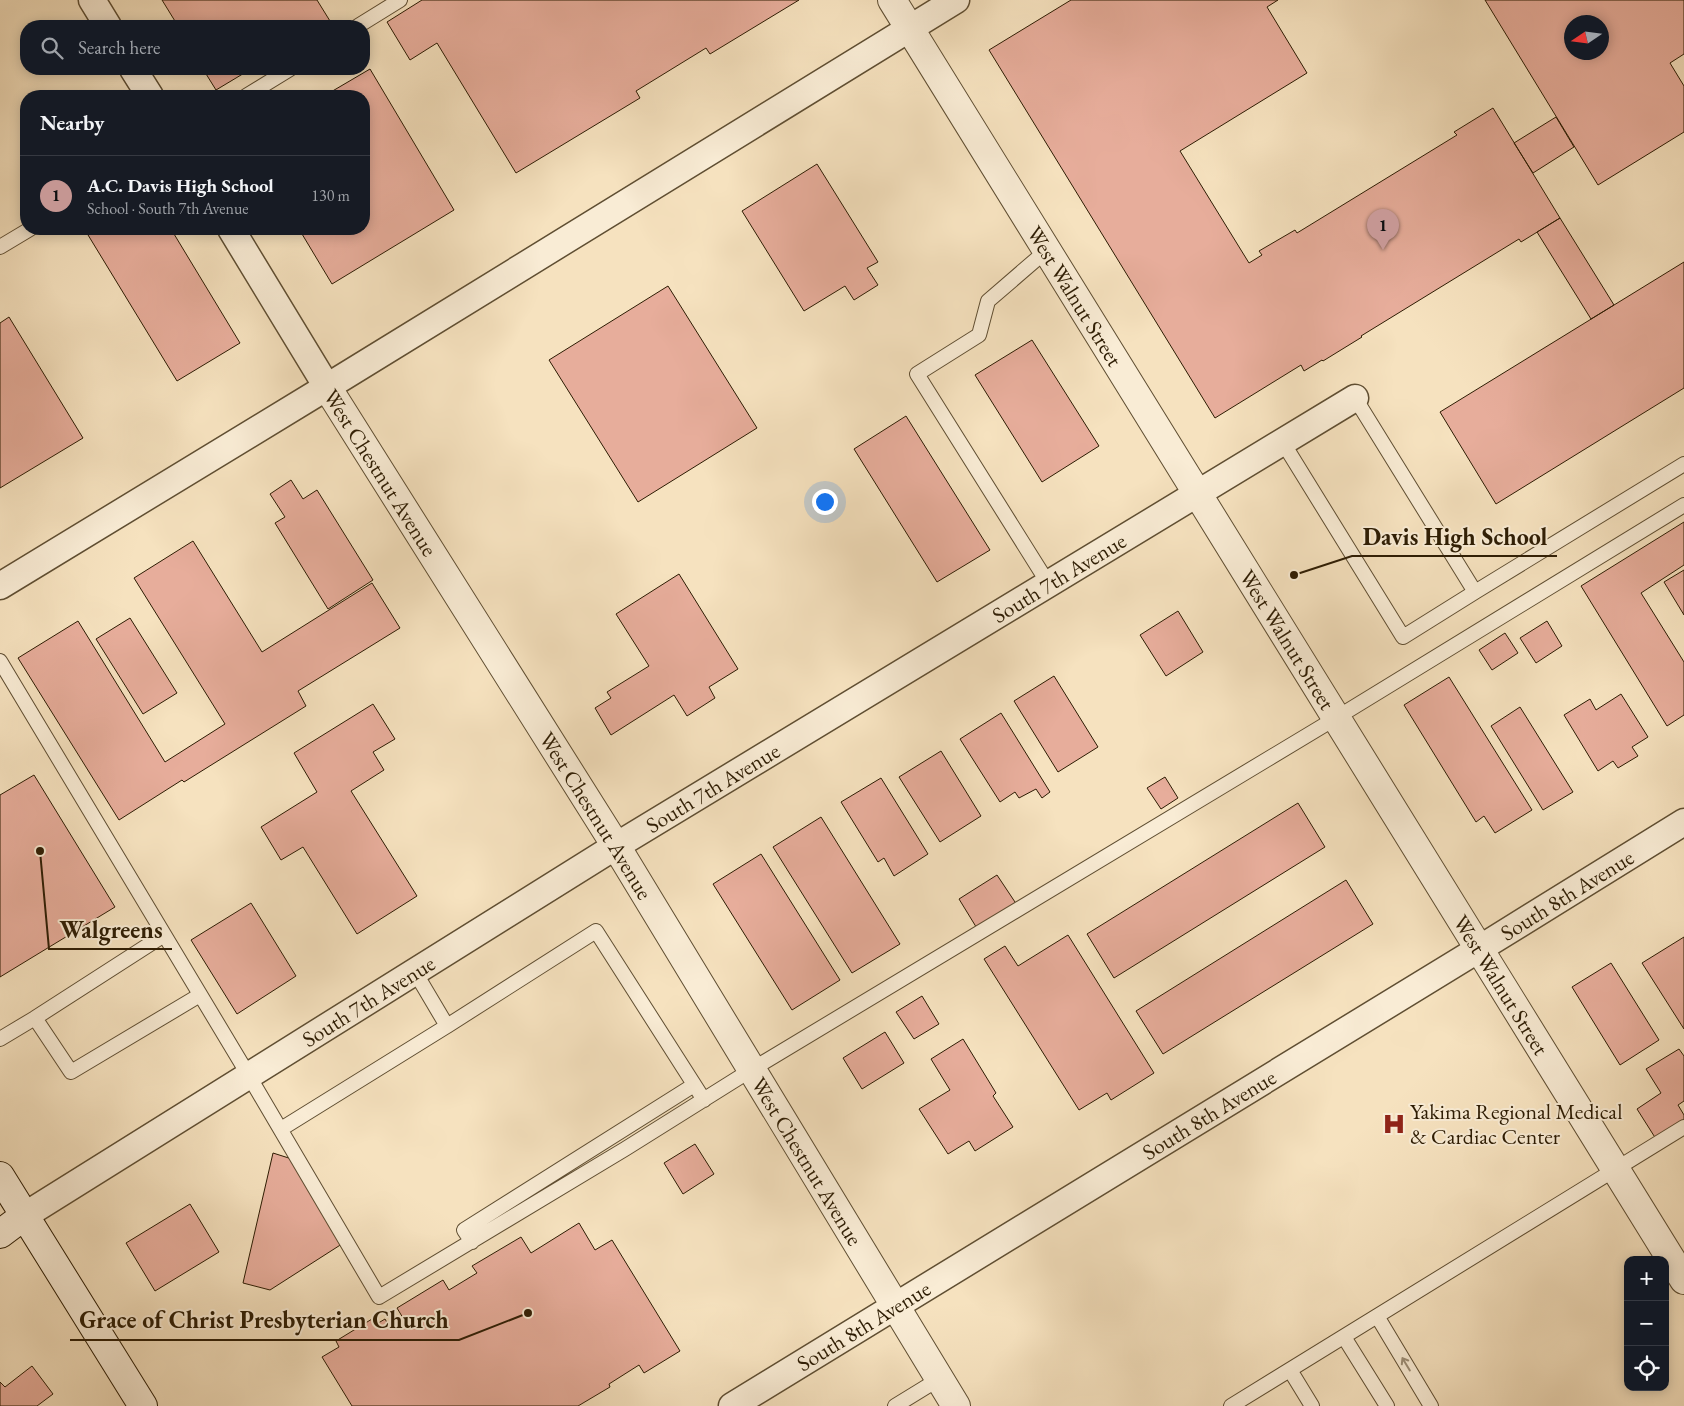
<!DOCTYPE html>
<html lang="en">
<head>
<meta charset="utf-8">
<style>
	:root { --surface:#171b24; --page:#20242c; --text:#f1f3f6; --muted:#9ea1a6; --line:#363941; --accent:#c59692 }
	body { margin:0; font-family:"EB Garamond",serif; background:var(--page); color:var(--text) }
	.controls { position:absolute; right:15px; bottom:15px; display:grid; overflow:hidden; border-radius:10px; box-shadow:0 2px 12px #0003 }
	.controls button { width:45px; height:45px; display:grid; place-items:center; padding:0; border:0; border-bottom:1px solid var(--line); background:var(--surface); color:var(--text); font:25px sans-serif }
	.compass { position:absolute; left:1564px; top:15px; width:45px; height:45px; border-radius:50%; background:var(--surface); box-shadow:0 2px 12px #0003; rotate:257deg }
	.you { position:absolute; left:824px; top:501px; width:18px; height:18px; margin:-12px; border:4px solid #fff; border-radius:50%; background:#1a73e8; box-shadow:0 0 0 8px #1a73e833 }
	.badge { display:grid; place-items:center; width:32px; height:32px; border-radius:50%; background:var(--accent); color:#111; font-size:16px; font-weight:700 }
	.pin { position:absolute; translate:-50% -41px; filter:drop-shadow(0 1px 2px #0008) }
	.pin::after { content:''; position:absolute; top:26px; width:18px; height:15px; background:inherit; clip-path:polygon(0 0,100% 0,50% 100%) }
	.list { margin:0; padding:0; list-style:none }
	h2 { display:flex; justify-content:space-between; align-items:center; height:65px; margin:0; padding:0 20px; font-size:21px }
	h2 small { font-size:16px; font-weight:400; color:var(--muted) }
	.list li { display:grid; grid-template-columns:32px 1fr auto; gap:15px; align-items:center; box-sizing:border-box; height:80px; padding:0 20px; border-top:1px solid var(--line) }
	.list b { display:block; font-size:19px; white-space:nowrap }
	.list p { margin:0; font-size:16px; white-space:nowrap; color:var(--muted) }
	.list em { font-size:16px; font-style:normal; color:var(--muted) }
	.icon { flex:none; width:28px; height:28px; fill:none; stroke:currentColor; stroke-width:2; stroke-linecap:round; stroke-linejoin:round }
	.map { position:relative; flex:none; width:1684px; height:1406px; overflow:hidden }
	.search { position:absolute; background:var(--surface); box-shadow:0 2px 12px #0003; left:20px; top:20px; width:350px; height:55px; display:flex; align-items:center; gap:12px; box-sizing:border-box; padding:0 18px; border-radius:20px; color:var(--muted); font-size:19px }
	.panel { position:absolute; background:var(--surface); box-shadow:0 2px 12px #0003; left:20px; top:90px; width:350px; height:145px; border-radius:20px }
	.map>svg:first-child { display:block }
	.building { fill:#e7ad9b; stroke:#2d1c03; fill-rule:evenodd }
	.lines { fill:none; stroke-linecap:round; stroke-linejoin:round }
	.service-casing { stroke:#5f4e32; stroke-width:16 }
	.minor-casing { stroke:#5f4e32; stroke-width:29 }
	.tertiary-casing { stroke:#5f4e32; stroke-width:30 }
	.secondary-casing { stroke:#2d1c03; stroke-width:30 }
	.service { stroke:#f9ecd5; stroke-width:14 }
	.minor { stroke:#f9ecd5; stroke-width:26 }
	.tertiary { stroke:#f9ecd5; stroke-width:28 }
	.secondary { stroke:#f9ecd5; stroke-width:28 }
	.oneway { stroke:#9d8e76 }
	.labels { text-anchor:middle; stroke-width:4; stroke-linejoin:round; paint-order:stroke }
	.street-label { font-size:22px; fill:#2d1c03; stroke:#f9ecd5 }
	.poi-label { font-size:22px; fill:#2d1c03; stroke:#f9ecd5; text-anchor:start }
	.leader { fill:none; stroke:#2d1c03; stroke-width:2 }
	.callout-dot { fill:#2d1c03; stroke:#f9ecd5; stroke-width:2 }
	.callout-label { font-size:24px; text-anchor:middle; font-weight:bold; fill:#2d1c03; stroke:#f9ecd5; stroke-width:4; stroke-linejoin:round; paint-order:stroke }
</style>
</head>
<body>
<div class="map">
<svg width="1684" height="1406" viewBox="0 0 1684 1406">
	<rect width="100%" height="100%" fill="#f6e2bf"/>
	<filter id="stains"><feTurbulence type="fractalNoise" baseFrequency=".004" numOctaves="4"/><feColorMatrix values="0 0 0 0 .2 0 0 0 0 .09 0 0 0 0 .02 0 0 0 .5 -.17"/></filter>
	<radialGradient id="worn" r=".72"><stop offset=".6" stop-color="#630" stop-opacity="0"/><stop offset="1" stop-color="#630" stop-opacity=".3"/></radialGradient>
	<!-- building -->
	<path class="building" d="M162 0H317L330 21 321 26H178Z
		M422 0H799L710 54 706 48 636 91 640 98 516 173 437 43 410 60 387 22Z
		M1071 0H1278L1267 7 1307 73 1180 151 1249 263 1262 255 1259 251 1295 230 1297 233 1457 135 1454 132 1493 108 1560 218 1521 242 1519 239 1361 336 1362 337 1323 361 1322 360 1304 371 1301 365 1215 418 989 50Z
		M1485 0H1684V54L1670 63 1684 86V132L1598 185ZM1572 22H1602V52H1572Z
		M203 69H251L216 90Z
		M370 69 454 210 332 284 299 229H364V96H324Z
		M1556 117 1574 147 1533 173 1514 143Z
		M817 164 878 262 867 268 878 285 854 300 845 286 804 311 742 211Z
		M1560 218 1614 305 1591 319 1537 232Z
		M86 229H171L240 343 177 381 85 230Z
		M1684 262V388L1496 504 1440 412Z
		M668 286 757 428 638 502 549 360Z
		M9 317 83 438 0 488V323Z
		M1032 340 1099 446 1042 482 975 375Z
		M906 416 990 550 937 582 854 449Z
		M291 480 303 499 317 490 373 580 328 609 275 523 285 517 270 494Z
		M1684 522V565L1641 593 1684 662V715L1667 726 1581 586Z
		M193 541 262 652 372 583 400 628 298 691 306 706 184 782 182 780 119 820 18 658 78 621 165 762 225 724 134 578Z
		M1684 570V615L1664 582Z
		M679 574 738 669 709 687 715 698 687 716 674 695 611 735 595 708 611 698 607 692 649 666 616 614Z
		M1178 611 1203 652 1166 676 1140 635Z
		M130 618 177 693 143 714 96 639Z
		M1547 621 1562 646 1536 663 1520 638Z
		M1505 633 1518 653 1492 670 1479 650Z
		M1054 676 1098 747 1058 772 1014 701Z
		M1449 677 1532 810 1495 833 1484 816 1476 822 1404 705Z
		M1621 694 1648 737 1632 747 1638 756 1618 768 1613 761 1598 771 1564 715 1590 699 1596 710Z
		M373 704 395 739 373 752 384 770 351 791 417 896 357 934 303 847 281 860 261 827 317 792 294 753Z
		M1520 707 1573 792 1543 810 1491 726Z
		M1001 713 1050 792 1042 798 1036 789 1019 798 1015 792 1000 802 960 739Z
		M941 751 981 816 940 842 899 777Z
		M34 775 115 907 0 977V795Z
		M1165 777 1178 798 1161 809 1147 788Z
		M881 778 928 854 894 876 884 858 878 862 841 802Z
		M1298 803 1325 847 1114 978 1087 934Z
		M821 817 900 944 852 973 773 847Z
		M761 854 840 980 792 1010 713 884Z
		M997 875 1017 905 978 930 959 899Z
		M1346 880 1373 924 1163 1054 1136 1011Z
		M251 903 296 976 237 1014 191 940Z
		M1068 935 1154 1073 1111 1100 1107 1093 1079 1110 984 959 1005 946 1018 966Z
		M1684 937V1029L1642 963Z
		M1611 963 1659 1040 1620 1065 1572 987Z
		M922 996 939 1024 914 1039 896 1012Z
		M885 1032 904 1063 862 1089 843 1058Z
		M963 1039 996 1093 993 1096 1013 1127 975 1151 969 1141 948 1154 919 1109 950 1090 931 1059Z
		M1679 1049 1684 1056V1101L1678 1105 1684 1115V1122L1656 1139 1637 1109 1661 1093 1646 1069Z
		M695 1144 714 1174 683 1194 664 1163Z
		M273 1153 295 1160 345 1242 270 1290 243 1283Z
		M190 1204 219 1252 155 1291 126 1243Z
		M579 1223 595 1250 612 1240 680 1351 644 1373 639 1365 609 1384 610 1387 578 1406H352L322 1357 339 1347 336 1341 372 1319 375 1325 385 1319 389 1326 403 1318 397 1308 443 1280 449 1290 477 1273 472 1266 521 1237 531 1253Z
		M32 1366 53 1394 37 1406H0V1382L5 1387Z"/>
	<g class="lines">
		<defs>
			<path id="service" d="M358 26 400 0
				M246 96 290 69
				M0 247 30 229
				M1046 251 988 301 979 335 917 374 1048 583
				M1282 441 1403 637 1475 592 1355 398
				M1475 592 1684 464
				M0 661 249 1076 379 1297 625 1149 751 1070 1336 718 1684 505
				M415 972 447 1026 596 931 704 1100
				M35 1018 164 935
				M0 1039 35 1018 71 1072 200 995
				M281 1129 447 1026
				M472 1242 464 1230 694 1085
				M1377 1316 1431 1406
				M1344 1337 1387 1406
				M1290 1370 1312 1406
				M895 1406 939 1379
				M1231 1406 1684 1127"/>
			<g id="minor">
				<path d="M92 0 108 26"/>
				<path d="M133 69 150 96"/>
				<path d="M231 229 327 387"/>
				<path d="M0 586 327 387 956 0"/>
				<path id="s1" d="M24 1216 616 846 1355 398"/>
				<path id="s2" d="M732 1406 1479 949 1684 822"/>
			</g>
			<g id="tertiary">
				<path id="s3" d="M892 0 1684 1280"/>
				<path id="s4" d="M327 387 616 846 956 1406"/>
			</g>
			<path id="secondary" d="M0 1176 143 1406
				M0 1234 24 1216"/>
		</defs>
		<!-- service casing -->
		<use href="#service" class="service-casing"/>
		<!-- minor casing -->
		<use href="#minor" class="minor-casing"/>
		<!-- tertiary casing -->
		<use href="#tertiary" class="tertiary-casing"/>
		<!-- secondary casing -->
		<use href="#secondary" class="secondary-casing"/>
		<!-- service -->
		<use href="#service" class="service"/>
		<!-- minor -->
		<use href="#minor" class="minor"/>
		<!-- tertiary -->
		<use href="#tertiary" class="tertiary"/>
		<!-- secondary -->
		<use href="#secondary" class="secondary"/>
	</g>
	<!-- one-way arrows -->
	<defs><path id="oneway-shaft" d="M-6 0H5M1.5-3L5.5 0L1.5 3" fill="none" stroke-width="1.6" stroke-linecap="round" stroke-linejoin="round" transform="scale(1.25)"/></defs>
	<use class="oneway" href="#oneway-shaft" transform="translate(1406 1364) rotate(-121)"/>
	<!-- icons -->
	<defs>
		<symbol id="hospital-bare" viewBox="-9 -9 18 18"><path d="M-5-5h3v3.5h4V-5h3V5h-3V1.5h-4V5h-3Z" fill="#8f2418" stroke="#f9ecd5" stroke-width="2.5" paint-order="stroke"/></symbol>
	</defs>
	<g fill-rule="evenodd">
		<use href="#hospital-bare" x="1378" y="1108" width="32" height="32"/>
	</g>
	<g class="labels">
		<!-- street labels -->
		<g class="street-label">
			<text dy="8" stroke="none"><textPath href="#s3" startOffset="348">West Walnut Street</textPath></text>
			<text dy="8" stroke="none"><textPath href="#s4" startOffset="101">West Chestnut Avenue</textPath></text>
			<text dy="8" stroke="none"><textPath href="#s1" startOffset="1216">South 7th Avenue</textPath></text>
			<text dy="8" stroke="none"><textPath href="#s3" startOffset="752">West Walnut Street</textPath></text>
			<text dy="8" stroke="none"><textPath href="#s1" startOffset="811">South 7th Avenue</textPath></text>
			<text dy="8" stroke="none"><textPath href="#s4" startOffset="506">West Chestnut Avenue</textPath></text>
			<text dy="8" stroke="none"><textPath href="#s2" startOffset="979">South 8th Avenue</textPath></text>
			<text dy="8" stroke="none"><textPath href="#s3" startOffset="1158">West Walnut Street</textPath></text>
			<text dy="8" stroke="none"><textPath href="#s1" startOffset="406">South 7th Avenue</textPath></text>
			<text dy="8" stroke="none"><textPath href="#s2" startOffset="559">South 8th Avenue</textPath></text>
			<text dy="8" stroke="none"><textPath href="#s4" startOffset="911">West Chestnut Avenue</textPath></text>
			<text dy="8" stroke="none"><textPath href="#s2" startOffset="154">South 8th Avenue</textPath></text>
		</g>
		<!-- poi labels -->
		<g class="poi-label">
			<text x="1410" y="1119">Yakima Regional Medical<tspan x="1410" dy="25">&amp; Cardiac Center</tspan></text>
		</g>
	</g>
	<!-- callouts -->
	<path class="leader" d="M1294 575L1352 556H1557M40 851L49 949H172M528 1313L459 1340H70"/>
	<g class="callout-dot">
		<circle cx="1294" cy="575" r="5"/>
		<circle cx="40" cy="851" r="5"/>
		<circle cx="528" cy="1313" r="5"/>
	</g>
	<g class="callout-label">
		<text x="1455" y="545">Davis High School</text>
		<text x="111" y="938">Walgreens</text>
		<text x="264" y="1328">Grace of Christ Presbyterian Church</text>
	</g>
	<rect width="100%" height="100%" filter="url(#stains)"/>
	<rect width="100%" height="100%" fill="url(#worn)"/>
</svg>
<div class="controls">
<button>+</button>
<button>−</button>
<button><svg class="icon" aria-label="locate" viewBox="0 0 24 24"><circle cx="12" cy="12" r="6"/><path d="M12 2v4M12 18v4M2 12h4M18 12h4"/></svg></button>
</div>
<svg class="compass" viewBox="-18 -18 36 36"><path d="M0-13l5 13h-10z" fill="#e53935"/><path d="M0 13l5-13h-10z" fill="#9ea1a6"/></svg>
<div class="you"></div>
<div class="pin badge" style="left:1383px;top:250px">1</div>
<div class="search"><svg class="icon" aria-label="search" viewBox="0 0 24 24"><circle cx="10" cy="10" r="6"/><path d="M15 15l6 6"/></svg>Search here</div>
<section class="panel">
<h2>Nearby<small></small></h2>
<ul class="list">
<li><span class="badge">1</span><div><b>A.C. Davis High School</b><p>School · South 7th Avenue</p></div><em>130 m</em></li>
</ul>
</section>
</div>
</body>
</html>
